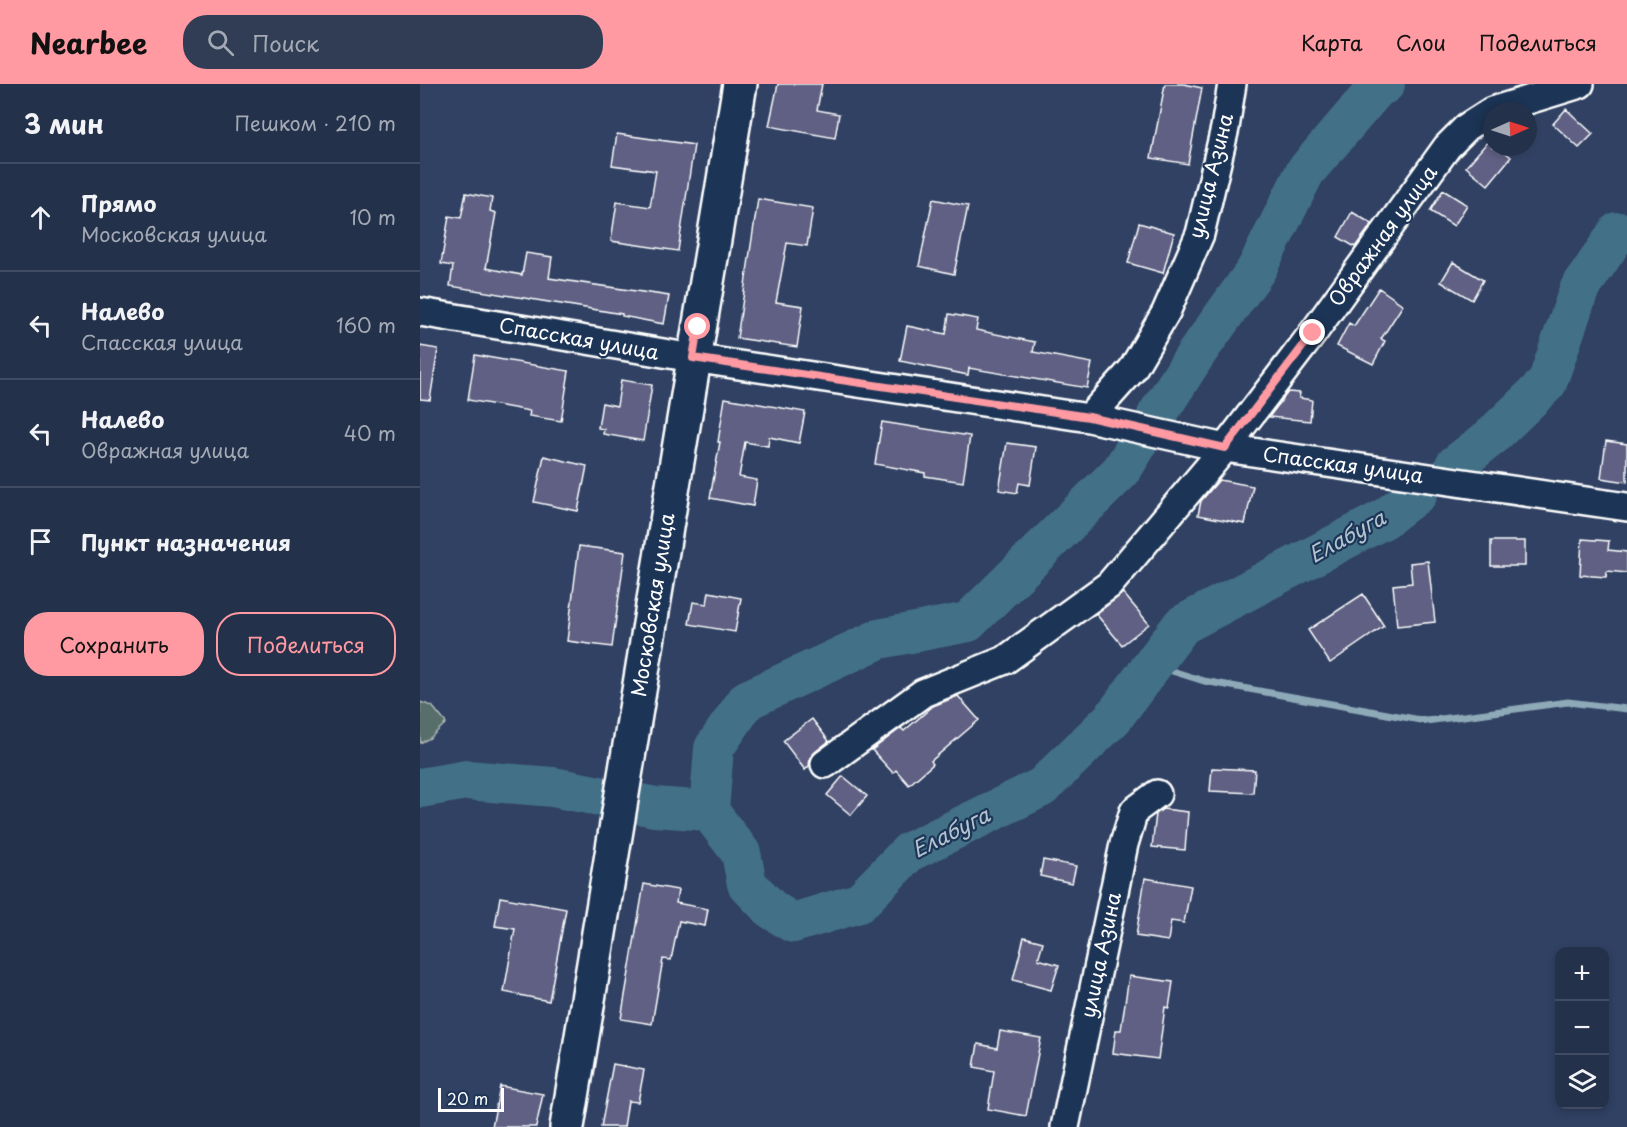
<!DOCTYPE html>
<html lang="ru">
<head>
<meta charset="utf-8">
<style>
	:root { --surface:#24314a; --page:#303d54; --text:#f1f3f6; --muted:#a3a9b5; --line:#414c62; --accent:#ff9aa2 }
	body { margin:0; font-family:"Playpen Sans",sans-serif; background:var(--page); color:var(--text) }
	.controls { position:absolute; right:18px; bottom:18px; display:grid; overflow:hidden; border-radius:12px; box-shadow:0 3px 9px #0003 }
	.controls button { width:54px; height:54px; display:grid; place-items:center; padding:0; border:0; border-bottom:2px solid var(--line); background:var(--surface); color:var(--text); font:30px sans-serif }
	.compass { position:absolute; left:1063px; top:18px; width:54px; height:54px; border-radius:50%; background:var(--surface); box-shadow:0 3px 9px #0003; rotate:87deg }
	.scale { position:absolute; left:18px; bottom:15px; width:66px; box-sizing:border-box; padding-left:6px; border:3px solid #fff; border-top:0; font-size:16px; line-height:21px; white-space:nowrap; color:#fff; -webkit-text-stroke:4px #1d3557; paint-order:stroke }
	.stop { position:absolute; width:18px; height:18px; margin:-14px; border:4px solid #ff9aa2; border-radius:50%; background:#fff }
	.stop.end { background:#ff9aa2; border-color:#fff; box-shadow:0 2px 6px #0008 }
	.list { margin:0; padding:0; list-style:none }
	h2 { display:flex; justify-content:space-between; align-items:center; height:78px; margin:0; padding:0 24px; font-size:26px }
	h2 small { font-size:20px; font-weight:400; color:var(--muted) }
	.list li { display:grid; grid-template-columns:39px 1fr auto; gap:18px; align-items:center; box-sizing:border-box; height:108px; padding:0 24px; border-top:2px solid var(--line) }
	.list b { display:block; font-size:22px; white-space:nowrap }
	.list p { margin:0; font-size:20px; white-space:nowrap; color:var(--muted) }
	.list em { font-size:20px; font-style:normal; color:var(--muted) }
	.actions { display:flex; gap:12px; padding:18px 24px }
	.actions a { flex:1; padding:14px 0; border:2px solid var(--accent); border-radius:24px; text-align:center; font-size:21px; color:var(--accent) }
	.actions .main { background:var(--accent); color:#111 }
	.icon { flex:none; width:33px; height:33px; fill:none; stroke:currentColor; stroke-width:2; stroke-linecap:round; stroke-linejoin:round }
	.map { position:relative; flex:none; width:1207px; height:1043px; overflow:hidden }
	header { display:flex; align-items:center; gap:36px; box-sizing:border-box; height:84px; padding:0 30px; background:var(--accent); color:#111 }
	header strong { font-size:28px }
	nav { display:flex; gap:33px; margin-inline-start:auto; font-size:21px }
	.search { width:420px; height:54px; background:var(--page); display:flex; align-items:center; gap:15px; box-sizing:border-box; padding:0 21px; border-radius:24px; color:var(--muted); font-size:22px }
	main { display:flex }
	aside { flex:1; background:var(--surface) }
	.map>svg:first-child { display:block }
	.green { fill:#586e6a; stroke:#acb6b4; stroke-width:1.5 }
	.lines { fill:none; stroke-linecap:round; stroke-linejoin:round }
	.stream { stroke:#8ea9b7; stroke-width:7 }
	.river { stroke:#436f87; stroke-width:40 }
	.building { fill:#5e6083; stroke:#fff; stroke-width:1.5 }
	.minor-casing { stroke:#fff; stroke-width:32 }
	.secondary-casing { stroke:#fff; stroke-width:38 }
	.minor { stroke:#1d3557; stroke-width:27 }
	.secondary { stroke:#1d3557; stroke-width:33 }
	.route { stroke:#ff9aa2; stroke-width:8 }
	.labels { text-anchor:middle; stroke-width:4.5; stroke-linejoin:round; paint-order:stroke }
	.street-label { font-size:20px; fill:#fff; stroke:#1d3557 }
	.water-label { font-size:21px; font-style:italic; fill:#b4c5cf; stroke:#1d3557 }
</style>
</head>
<body>
<header>
<strong>Nearbee</strong>
<div class="search"><svg class="icon" aria-label="search" viewBox="0 0 24 24"><circle cx="10" cy="10" r="6"/><path d="M15 15l6 6"/></svg>Поиск</div>
<nav><a>Карта</a><a>Слои</a><a>Поделиться</a></nav>
</header>
<main>
<aside>
<h2>3 мин<small>Пешком · 210 m</small></h2>
<ul class="list">
<li><svg class="icon" aria-label="ahead" viewBox="0 0 24 24"><path d="M12 20V5M6 11l6-6 6 6"/></svg><div><b>Прямо</b><p>Московская улица</p></div><em>10 m</em></li>
<li><svg class="icon" aria-label="left" viewBox="0 0 24 24"><path d="M17 20v-9H6M10 6l-5 5 5 5"/></svg><div><b>Налево</b><p>Спасская улица</p></div><em>160 m</em></li>
<li><svg class="icon" aria-label="left" viewBox="0 0 24 24"><path d="M17 20v-9H6M10 6l-5 5 5 5"/></svg><div><b>Налево</b><p>Овражная улица</p></div><em>40 m</em></li>
<li><svg class="icon" aria-label="arrive" viewBox="0 0 24 24"><path d="M6 21V4h12l-3 4 3 4H6"/></svg><div><b>Пункт назначения</b></div></li>
</ul>
<div class="actions"><a class="main">Сохранить</a><a>Поделиться</a></div>
</aside>
<div class="map">
<svg width="1207" height="1043" viewBox="0 0 1207 1043">
	<rect width="100%" height="100%" fill="#304163"/>
	<filter id="ink" filterUnits="userSpaceOnUse"><feTurbulence type="fractalNoise" baseFrequency=".0167" numOctaves="2"/><feDisplacementMap in="SourceGraphic" scale="12" xChannelSelector="R" yChannelSelector="G"/><feConvolveMatrix kernelMatrix="1 2 1 2 8 2 1 2 1" color-interpolation-filters="sRGB"/></filter>
	<g filter="url(#ink)">
		<!-- green -->
		<path class="green" d="M0 618 12 622 26 639 10 654 0 659Z"/>
		<g class="lines">
			<!-- stream -->
			<path class="stream" d="M733 581 784 597 1006 637 1148 618 1207 625"/>
			<!-- river -->
			<path class="river" d="M737 331 776 270 836 186 885 88 957 4 965 0
				M1035 381 1070 354 1127 299 1159 206 1198 148 1207 149
				M0 704 47 696 133 703 235 723 289 727 321 769 327 800 351 825 373 839 439 819 489 768 622 703 693 634 762 541 964 435 998 409
				M289 727 294 664 327 616 459 555 548 538 701 387 716 363"/>
		</g>
		<!-- building -->
		<path class="building" d="M358 0H402L397 26 419 30 415 54 349 42Z
			M745 0H764L782 4 768 80 731 74Z
			M1146 25 1173 50 1159 64 1133 40Z
			M197 50 274 61 258 167 191 157 197 118 230 123 236 87 192 81Z
			M1070 55 1072 57V63H1079L1091 73 1068 101 1046 83Z
			M1023 106 1047 121 1034 142 1010 127Z
			M46 109 72 114 70 127 76 129 66 184 102 191 106 169 132 173 129 194 249 212 244 240 202 232V230L30 202 33 182 21 180 29 132 41 134Z
			M338 115 393 124 387 162 367 159 356 218 383 222 377 263 317 254Z
			M513 115 548 122 534 190 499 182Z
			M932 128 952 140 935 163 918 153Z
			M719 139 754 149 743 189 708 179Z
			M1033 178 1063 196 1052 216 1021 198Z
			M959 204 983 221 961 255 965 257 953 280 917 262 929 239 934 242Z
			M529 230 558 235 556 246 615 258 613 268 672 279 667 304 549 284 548 291 480 277 487 242 526 250Z
			M0 262 18 265 10 316 0 315Z
			M55 271 149 287 141 337 109 332 110 327 48 316Z
			M201 296 232 301 223 357 183 350 184 345 178 344 182 319 197 322Z
			M868 308 880 309 879 314 892 316 890 337 849 333Z
			M305 314 385 328 379 359 349 353 348 362 325 358 319 393 337 396 333 422 290 414 300 358H298Z
			M462 338 550 352 543 398 505 392V389L455 380Z
			M1186 357 1207 360V398L1181 394Z
			M587 359 616 363 610 401 599 399 597 409 579 406Z
			M124 372 167 382 158 427 114 418Z
			M799 396 833 402 825 440 778 431 781 417Z
			M1162 455 1189 457 1188 466 1207 468V489L1187 487 1186 493 1160 491Z
			M1071 457H1105V482H1071Z
			M159 462 205 468 192 563 147 557Z
			M1008 477 1015 538 977 542 973 501 992 499 990 479Z
			M289 508 321 514 315 548 269 540 273 518 287 520Z
			M703 509 729 540 702 561 676 530Z
			M943 510 964 542 910 579 888 546Z
			M538 612 559 636 511 677 513 680 489 701 476 686 473 689 452 666 481 644 484 647 513 622Z
			M392 635 409 657 395 668 390 674 389 682 385 686 363 657Z
			M792 684 835 686 833 709 790 707Z
			M423 692 447 712 431 731 407 711Z
			M743 725 768 728 765 766 732 763 736 730Z
			M623 776 656 782 652 799 620 792Z
			M725 794 771 802 764 839 751 837 748 857 716 852Z
			M224 800 258 806 256 819 288 825 285 842 259 837 251 876 243 875 232 940 201 935Z
			M80 813 146 825 129 917 84 908 95 845 75 842Z
			M604 853 623 858 618 875 639 881 631 906 593 896Z
			M709 892 753 898 749 924 745 923 738 975 693 969 696 946H701Z
			M580 947 621 954 606 1032 568 1025 574 987 554 983 558 960 577 964Z
			M193 980 224 986 218 1018 208 1017 204 1043H181Z
			M80 1002 123 1010 116 1043H72Z"/>
		<g class="lines">
			<defs>
				<path id="minor" d="M1072 27 1160 0
					M0 228 273 274 669 334 805 364 1207 423
					M669 334 712 286 746 228 780 150 805 44 812 0
					M405 680 503 609 585 576 689 501 805 364 893 249 1027 63 1047 43 1072 27
					M645 1043 704 760 714 727 737 710"/>
				<path id="secondary" d="M147 1043C206 696 260 347 320 0"/>
			</defs>
			<!-- minor casing -->
			<use href="#minor" class="minor-casing"/>
			<!-- secondary casing -->
			<use href="#secondary" class="secondary-casing"/>
			<!-- minor -->
			<use href="#minor" class="minor"/>
			<!-- secondary -->
			<use href="#secondary" class="secondary"/>
		</g>
	</g>
	<g class="lines" filter="url(#ink)">
		<!-- route -->
		<path class="route" d="M278 243 273 274 669 333 805 364 893 249"/>
	</g>
	<g class="labels">
		<!-- street labels -->
		<g class="street-label">
			<text transform="translate(791 92) rotate(-76)" y="7">улица Азина</text>
			<text transform="translate(963 152) rotate(-54)" y="7">Овражная улица</text>
			<text transform="translate(159 255) rotate(10)" y="7">Спасская улица</text>
			<text transform="translate(923 381) rotate(8)" y="7">Спасская улица</text>
			<text transform="translate(233 521) rotate(-81)" y="7">Московская улица</text>
			<text transform="translate(681 871) rotate(-78)" y="7">улица Азина</text>
		</g>
		<!-- water labels -->
		<g class="water-label">
			<text transform="translate(927 453) rotate(-29)" y="7">Елабуга</text>
			<text transform="translate(531 749) rotate(-27)" y="7">Елабуга</text>
		</g>
	</g>
</svg>
<div class="controls">
<button>+</button>
<button>−</button>
<button><svg class="icon" aria-label="layers" viewBox="0 0 24 24"><path d="M12 4l9 5-9 5-9-5zM3 14l9 5 9-5"/></svg></button>
</div>
<svg class="compass" viewBox="-18 -18 36 36"><path d="M0-13l5 13h-10z" fill="#e53935"/><path d="M0 13l5-13h-10z" fill="#a3a9b5"/></svg>
<div class="scale">20 m</div>
<div class="stop" style="left:278px;top:243px"></div>
<div class="stop end" style="left:893px;top:249px"></div>
</div>
</main>
</body>
</html>
